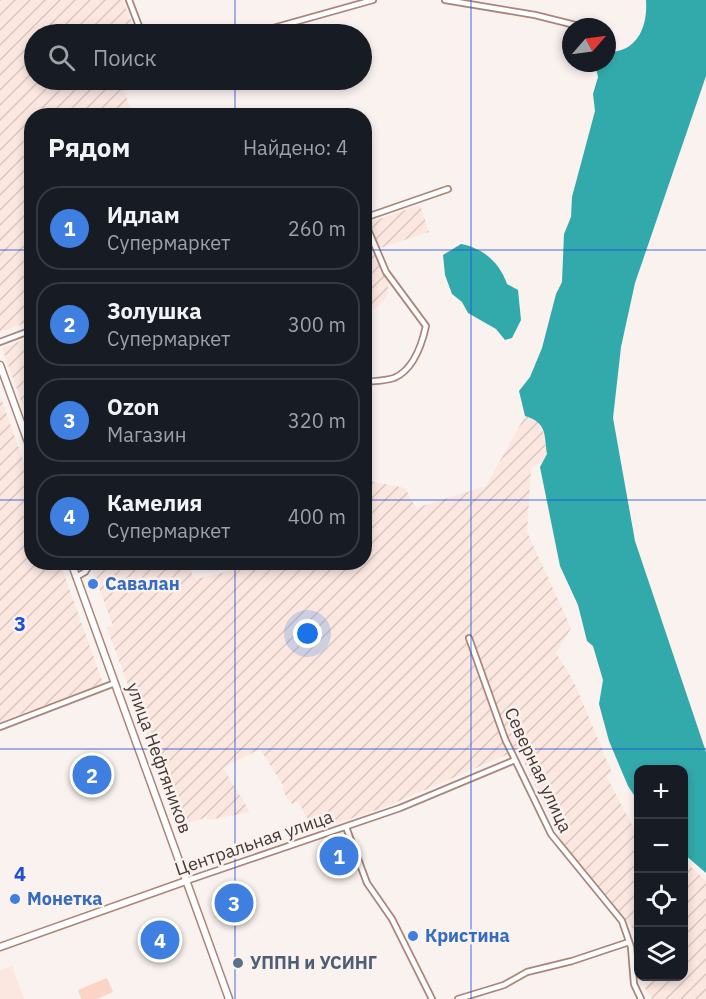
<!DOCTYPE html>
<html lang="ru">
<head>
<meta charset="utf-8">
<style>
	:root { --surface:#171b24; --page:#242831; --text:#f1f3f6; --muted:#9ea1a6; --line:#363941; --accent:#db2777 }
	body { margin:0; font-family:"IBM Plex Sans",sans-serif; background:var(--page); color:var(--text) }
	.controls { position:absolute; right:18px; bottom:18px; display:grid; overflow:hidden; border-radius:12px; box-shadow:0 3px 9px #0003 }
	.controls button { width:54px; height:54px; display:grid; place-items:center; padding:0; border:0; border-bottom:2px solid var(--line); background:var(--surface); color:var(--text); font:30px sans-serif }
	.compass { position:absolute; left:562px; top:18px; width:54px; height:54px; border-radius:50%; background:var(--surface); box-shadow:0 3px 9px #0003; rotate:62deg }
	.you { position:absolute; left:308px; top:634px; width:21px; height:21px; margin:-15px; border:4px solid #fff; border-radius:50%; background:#1a73e8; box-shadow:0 0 0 9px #1a73e833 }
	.badge { display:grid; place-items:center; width:39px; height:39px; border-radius:50%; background:var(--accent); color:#fff; font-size:20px; font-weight:700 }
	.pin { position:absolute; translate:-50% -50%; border:3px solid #fff; box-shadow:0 2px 6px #0006 }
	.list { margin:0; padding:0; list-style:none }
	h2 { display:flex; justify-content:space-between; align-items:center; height:78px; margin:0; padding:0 24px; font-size:26px }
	h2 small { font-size:20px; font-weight:400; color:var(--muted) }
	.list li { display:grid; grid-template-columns:39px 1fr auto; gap:18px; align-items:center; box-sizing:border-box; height:84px; margin:0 12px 12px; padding:0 12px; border:2px solid var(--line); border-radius:24px }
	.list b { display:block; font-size:22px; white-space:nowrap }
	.list p { margin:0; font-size:20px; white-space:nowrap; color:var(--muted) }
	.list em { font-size:20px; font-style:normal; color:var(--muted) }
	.icon { flex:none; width:33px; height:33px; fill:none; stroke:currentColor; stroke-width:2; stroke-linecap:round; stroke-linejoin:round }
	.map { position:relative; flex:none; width:706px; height:999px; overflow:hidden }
	.search { position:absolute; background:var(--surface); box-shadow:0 3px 9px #0003; left:24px; top:24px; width:348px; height:66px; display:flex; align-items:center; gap:15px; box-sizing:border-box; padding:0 21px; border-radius:33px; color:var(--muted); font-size:22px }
	.panel { position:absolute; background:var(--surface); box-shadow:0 3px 9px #0003; left:24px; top:108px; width:348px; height:462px; border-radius:24px }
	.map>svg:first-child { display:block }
	.built { fill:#fbe7e0 }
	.industrial { fill:url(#industrial-furrows) }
	.green { fill:#fbd4c6 }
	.water { fill:#32a9aa }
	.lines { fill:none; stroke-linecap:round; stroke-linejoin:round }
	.minor-casing { stroke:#aa8578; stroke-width:8 }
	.tertiary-casing { stroke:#aa8578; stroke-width:9 }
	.minor { stroke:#fff; stroke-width:4.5 }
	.tertiary { stroke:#fff; stroke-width:6 }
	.grid { fill:none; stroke:#1d4ed8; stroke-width:1.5; stroke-opacity:0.55 }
	.shop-dot { fill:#3f7fe0; stroke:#faf2ef; stroke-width:2 }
	.service-dot { fill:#5c6f8a; stroke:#faf2ef; stroke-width:2 }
	.labels { text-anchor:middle; stroke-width:5; stroke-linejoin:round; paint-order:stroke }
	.shop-label { font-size:18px; font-weight:bold; fill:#366cbe; stroke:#faf2ef; text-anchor:start }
	.street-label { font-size:18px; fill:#473731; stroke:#faf2ef }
	.service-label { font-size:18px; font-weight:bold; fill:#4e5e75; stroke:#faf2ef; text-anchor:start }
	.grid-label { font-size:20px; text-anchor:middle; font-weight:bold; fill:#1d4ed8; stroke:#faf2ef; stroke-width:5; stroke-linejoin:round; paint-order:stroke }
</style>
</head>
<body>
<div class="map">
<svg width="706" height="999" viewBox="0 0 706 999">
	<defs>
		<pattern id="industrial-furrows" width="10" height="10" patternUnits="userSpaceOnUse" patternTransform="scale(1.5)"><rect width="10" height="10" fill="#fbe7e0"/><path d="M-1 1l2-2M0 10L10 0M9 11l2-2" fill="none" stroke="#d8c7c1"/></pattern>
	</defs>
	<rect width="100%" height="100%" fill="#faf2ef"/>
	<!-- built -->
	<path class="built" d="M12 966 24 999H0V971Z"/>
	<!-- industrial -->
	<path class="industrial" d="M0 0H123L136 34H34V80H129L121 83 133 115 32 116 31 321 0 332Z
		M420 205 429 232 380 248 388 267V293L383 302 365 317V224Z
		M31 337V428L2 348Z
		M0 395 31 483 32 562 60 563 103 683 0 722Z
		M525 416 539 421 542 426 547 454 541 463 531 467 527 532 571 628 556 653 574 682 612 773 606 776 638 836V935L562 842 518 750 385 807 314 831 298 801 292 804 287 798 282 789 284 787 260 749 223 768 250 812 209 820 207 817 180 826 107 628 113 626 93 571 81 563H190L192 577 197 579 234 570 233 565 242 563 364 562 365 480 405 488 416 508 486 486Z
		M684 860 706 881V999H652L644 987 659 977 684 976Z"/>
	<!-- green -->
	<path class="green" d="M107 978 113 992 97 999H81L78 990Z"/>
	<!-- water -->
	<path class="water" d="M646 0H706V76L635 283 621 347 613 418 635 541 706 752V873L684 854V770H638V801L628 786 609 741 599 704 603 680 593 646 587 641 578 605 560 566 540 467 547 454C544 433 547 423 525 416L519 391 530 377 542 348 556 294 562 282 564 234 571 217 572 197 595 111 593 94 598 77 595 63H607V52C637 53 648 27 646 0Z
		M461 244C483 248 500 263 507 284L518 290 521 320 512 338 505 340 496 329 468 313 462 302 452 294 445 275 443 255Z"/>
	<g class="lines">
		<defs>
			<path id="minor" d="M129 0 142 34
				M445 0 535 15 583 27
				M252 34 373 0
				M364 218 448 189
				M364 220 386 272 426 326C422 344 413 370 394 378 385 381 374 381 364 382
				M0 342 32 330
				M76 577 85 572 92 562
				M469 638 505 739 551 834 622 921 631 947 634 984 641 999
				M0 727 115 683
				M346 827 367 883 392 919 432 999
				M186 881 400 808 515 760
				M458 999 504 985 527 972 572 961 629 942"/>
			<path id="tertiary" d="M0 365 32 453
				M71 562 229 999
				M0 947 186 881"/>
		</defs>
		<!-- minor casing -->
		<use href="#minor" class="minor-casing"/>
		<!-- tertiary casing -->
		<use href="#tertiary" class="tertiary-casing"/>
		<!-- minor -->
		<use href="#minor" class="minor"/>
		<!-- tertiary -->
		<use href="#tertiary" class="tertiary"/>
	</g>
	<!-- grid -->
	<path class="grid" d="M235 0V34M471 0V999M235 80V116M0 250H32M364 250H706M0 500H32M364 500H706M235 562V999M0 749H706"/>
	<!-- markers -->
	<g class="shop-dot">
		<circle cx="93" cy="584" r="6"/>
		<circle cx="15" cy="899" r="6"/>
		<circle cx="413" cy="936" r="6"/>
	</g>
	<circle class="service-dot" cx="238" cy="963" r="6"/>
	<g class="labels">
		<!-- shop labels -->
		<g class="shop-label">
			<text x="105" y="590">Савалан</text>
			<text x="27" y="905">Монетка</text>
			<text x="425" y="942">Кристина</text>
		</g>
		<!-- street labels -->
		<g class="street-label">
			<text transform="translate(159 758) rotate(70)" y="6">улица Нефтяников</text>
			<text transform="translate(538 770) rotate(65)" y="6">Северная улица</text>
			<text transform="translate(254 843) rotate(-19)" y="6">Центральная улица</text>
		</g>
		<!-- service labels -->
		<g class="service-label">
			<text x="250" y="969">УППН и УСИНГ</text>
		</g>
	</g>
	<g class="grid-label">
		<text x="20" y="631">3</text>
		<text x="20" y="881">4</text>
	</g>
</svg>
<div class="controls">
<button>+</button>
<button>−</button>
<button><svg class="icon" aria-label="locate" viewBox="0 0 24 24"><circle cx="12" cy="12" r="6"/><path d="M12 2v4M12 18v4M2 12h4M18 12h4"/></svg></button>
<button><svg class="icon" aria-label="layers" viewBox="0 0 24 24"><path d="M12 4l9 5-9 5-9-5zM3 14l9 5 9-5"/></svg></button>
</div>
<svg class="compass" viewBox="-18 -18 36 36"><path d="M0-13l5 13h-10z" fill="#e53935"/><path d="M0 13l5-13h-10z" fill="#9ea1a6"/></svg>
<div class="you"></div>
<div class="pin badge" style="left:339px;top:856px;background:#3f7fe0">1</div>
<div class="pin badge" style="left:92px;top:775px;background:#3f7fe0">2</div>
<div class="pin badge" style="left:234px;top:903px;background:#3f7fe0">3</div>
<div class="pin badge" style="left:160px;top:940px;background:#3f7fe0">4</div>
<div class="search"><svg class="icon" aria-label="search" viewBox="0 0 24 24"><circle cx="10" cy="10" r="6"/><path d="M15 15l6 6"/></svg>Поиск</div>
<section class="panel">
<h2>Рядом<small>Найдено: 4</small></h2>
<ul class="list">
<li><span class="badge" style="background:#3f7fe0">1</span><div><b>Идлам</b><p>Супермаркет</p></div><em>260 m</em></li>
<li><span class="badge" style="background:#3f7fe0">2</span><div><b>Золушка</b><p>Супермаркет</p></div><em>300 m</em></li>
<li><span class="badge" style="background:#3f7fe0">3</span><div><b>Ozon</b><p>Магазин</p></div><em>320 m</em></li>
<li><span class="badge" style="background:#3f7fe0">4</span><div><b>Камелия</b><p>Супермаркет</p></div><em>400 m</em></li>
</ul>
</section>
</div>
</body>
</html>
